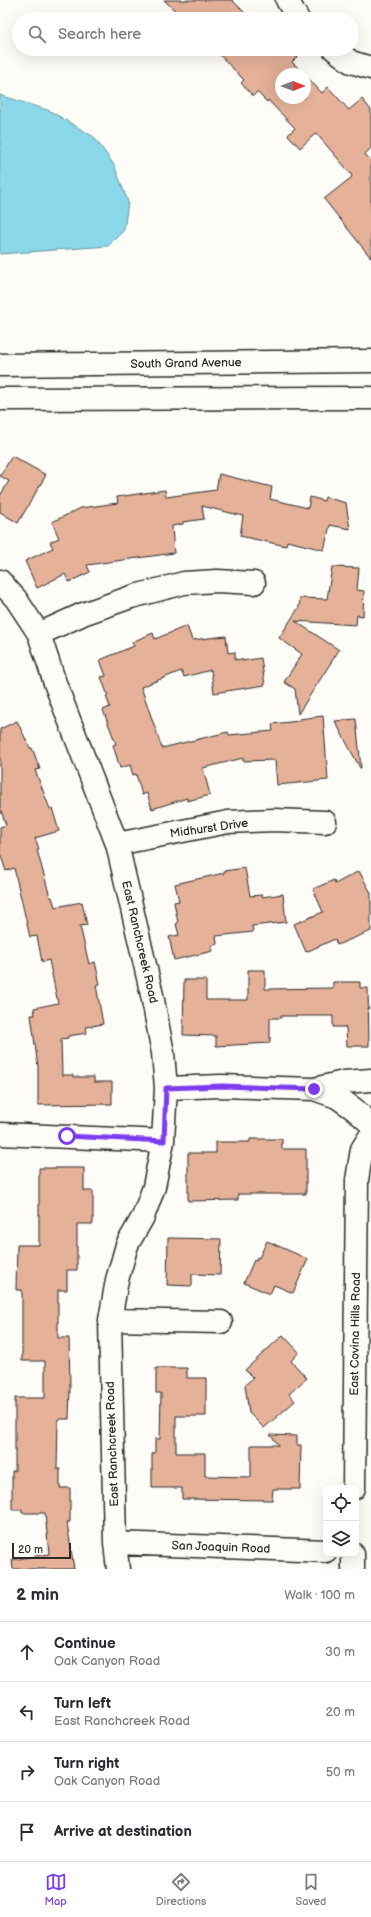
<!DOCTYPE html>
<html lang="en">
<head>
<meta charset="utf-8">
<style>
	:root { --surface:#fff; --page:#f2f2f3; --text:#2b2b33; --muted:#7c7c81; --line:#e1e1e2; --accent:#7c3aed }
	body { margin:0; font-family:"Balsamiq Sans",sans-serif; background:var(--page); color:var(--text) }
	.controls { position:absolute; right:12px; bottom:12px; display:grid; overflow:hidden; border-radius:8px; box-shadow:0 4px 16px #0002 }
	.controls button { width:36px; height:36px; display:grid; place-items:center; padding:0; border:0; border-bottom:1px solid var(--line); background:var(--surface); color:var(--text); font:20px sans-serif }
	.compass { position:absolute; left:275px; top:68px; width:36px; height:36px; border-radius:50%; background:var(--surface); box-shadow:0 4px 16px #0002; rotate:90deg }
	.scale { position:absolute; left:12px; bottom:10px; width:59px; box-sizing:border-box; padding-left:4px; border:2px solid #2b2b2b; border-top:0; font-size:11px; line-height:14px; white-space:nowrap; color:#2b2b2b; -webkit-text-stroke:3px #fdfcf7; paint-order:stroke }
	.stop { position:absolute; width:12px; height:12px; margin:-9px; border:3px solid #7c3aed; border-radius:50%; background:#fff }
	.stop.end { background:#7c3aed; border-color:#fff; box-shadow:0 1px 4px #0008 }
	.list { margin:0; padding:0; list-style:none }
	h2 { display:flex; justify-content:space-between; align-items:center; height:52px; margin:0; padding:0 16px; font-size:17px }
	h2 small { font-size:13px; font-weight:400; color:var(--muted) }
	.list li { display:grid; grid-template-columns:26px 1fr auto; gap:12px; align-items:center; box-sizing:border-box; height:60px; padding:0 16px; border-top:1px solid var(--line) }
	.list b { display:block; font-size:15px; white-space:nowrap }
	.list p { margin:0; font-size:13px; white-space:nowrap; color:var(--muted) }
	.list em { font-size:13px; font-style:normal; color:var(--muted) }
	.icon { flex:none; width:22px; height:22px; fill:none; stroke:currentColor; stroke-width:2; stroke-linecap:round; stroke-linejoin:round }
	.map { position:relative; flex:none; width:371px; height:1569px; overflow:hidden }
	.search { position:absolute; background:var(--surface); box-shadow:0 4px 16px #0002; left:12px; right:12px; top:12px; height:44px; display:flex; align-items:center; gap:10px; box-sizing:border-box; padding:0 14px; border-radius:22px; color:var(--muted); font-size:15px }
	.sheet { height:292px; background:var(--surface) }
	nav { display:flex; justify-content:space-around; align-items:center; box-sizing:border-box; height:56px; border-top:1px solid var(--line); background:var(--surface); font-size:11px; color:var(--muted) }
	nav a { display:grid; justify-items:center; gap:2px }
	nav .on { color:var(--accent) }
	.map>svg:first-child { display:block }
	.water { fill:#8ad8e9; stroke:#64939d }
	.building { fill:#e5b199; stroke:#2b2b2b }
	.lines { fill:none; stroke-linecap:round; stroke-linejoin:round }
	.minor-casing { stroke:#2b2b2b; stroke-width:25 }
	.major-casing { stroke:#2b2b2b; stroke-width:25 }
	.minor { stroke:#fdfcf7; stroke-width:22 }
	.major { stroke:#fdfcf7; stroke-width:22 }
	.route { stroke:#7c3aed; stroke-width:5 }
	.labels { text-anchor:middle; stroke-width:4; stroke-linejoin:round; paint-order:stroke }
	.street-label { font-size:12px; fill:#2b2b2b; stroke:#fdfcf7 }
</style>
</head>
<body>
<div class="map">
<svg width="371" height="1569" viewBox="0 0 371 1569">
	<rect width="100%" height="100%" fill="#fdfcf7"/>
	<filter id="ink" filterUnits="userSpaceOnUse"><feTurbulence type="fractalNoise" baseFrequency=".025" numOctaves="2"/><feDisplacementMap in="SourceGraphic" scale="8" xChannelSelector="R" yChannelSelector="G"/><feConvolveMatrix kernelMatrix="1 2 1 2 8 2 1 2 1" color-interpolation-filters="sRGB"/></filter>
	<g filter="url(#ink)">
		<!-- water -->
		<path class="water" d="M0 95 50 111 94 137 114 165 128 202 124 230 108 246 0 254Z"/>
		<!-- building -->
		<path class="building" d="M164 0H232L251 19H184Z
			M214 49H289L297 57 292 62 304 74H281V98H305V75L322 93 328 87 349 110 362 99 371 110V148L365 154 371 161V258L324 199 352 177 351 174 316 133 300 148 288 135 295 128 268 100 267 102 257 92 253 96 241 83 244 80Z
			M12 456 46 475 18 523 0 512V496L9 481 0 476Z
			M219 474 272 487 270 499 308 508 310 497 324 501 325 497 346 503 350 529 330 525 324 550 287 541 286 546 240 536 243 516 202 506 204 519 183 522V524L172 526 174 553 87 565 90 572 69 582 65 574 37 588 25 561 53 548 50 542 59 538 52 522 81 508 118 503 117 497 165 490 166 497 216 490Z
			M332 567 359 568 357 590 364 591 363 616 357 615 356 625 295 621 339 650 298 714 295 689 284 682 302 654 279 638 299 607 300 598 327 599Z
			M187 626 192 640 226 636 228 653 235 652V660L242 659V661L261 658 265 685 214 693 211 670 184 677 181 671 141 687 162 748 228 732 229 735 273 731 272 724 299 721V719L323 716 328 780 277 785 275 760 243 761V758L203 768 210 795 187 801V798L152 809 147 793 142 795 136 774 133 775 130 765 120 768 113 745 116 744 103 710 110 707 106 696H108L101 677 106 676 100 660 134 646 132 642 153 633 155 639Z
			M356 719 361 768H360L335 721Z
			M17 721 30 748H32L40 769 35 770 50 809 52 808 59 831 35 838 39 849 37 850 50 897H52L55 907 82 902 87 925 80 926 89 964 95 962 100 984 96 985 103 1024 86 1027 87 1033 68 1036V1038L61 1039 62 1075H73V1077H94V1082H112V1104L38 1105V1067L31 1015H35L34 1008 58 1003 49 960 42 962 37 936 30 937 14 868 6 871 0 853V827L6 825 0 808V729Z
			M245 868 250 896 262 895V897L283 894 286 922 252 926 253 932 216 936 217 944 211 946 213 951 174 960 169 937 179 935 176 924 178 923 174 902 179 901 175 884 224 873V871Z
			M359 871 371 893V931L337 945 335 939 306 952 294 924 323 912 313 889 334 880 335 884Z
			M248 970H265V989L333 988V982H360V988H368L369 1046H347L346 1028 345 1027H333V1016H281V1018H270V1043L216 1046V1036L183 1035 184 980H206V1000H248Z
			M250 1139H282V1149H306V1194H238V1200L188 1201V1153H216V1142H250Z
			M39 1168H84V1191H93V1224H77V1270H67V1290H58V1338H69L70 1387 69 1419H58L57 1469H60V1488H70V1522H67L74 1569H13L12 1560 49 1554 45 1513H22V1510H12V1471H15V1398H45V1361H22V1290H16L17 1245H39Z
			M168 1238 221 1239 220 1275 192 1274V1286L167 1285Z
			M267 1241 308 1259 293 1293 274 1285 270 1294 244 1283 254 1260 256 1261 257 1257 259 1258Z
			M283 1335 299 1352 291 1361 307 1378 289 1394 295 1401 264 1428 249 1413 245 1385 253 1378 245 1370Z
			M156 1368H187V1378H206V1416H176V1453H205V1476L251 1477V1445H279L270 1435 297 1436V1445H301L300 1489H273L272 1500 182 1499V1488H152V1453H155V1439H160L161 1393H156Z"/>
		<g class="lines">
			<defs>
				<path id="minor" d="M287 0 298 19
					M334 49 351 62 371 68
					M0 581 16 599 39 634 55 683 117 844 152 995 163 1053 166 1088 163 1141 154 1187 143 1217 127 1245 117 1280 110 1320 115 1543 118 1569
					M39 634 83 614 131 597 184 583 217 581 254 583
					M117 844 228 822 274 820 325 822
					M166 1088 221 1086 314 1089 337 1097 354 1109 371 1124
					M314 1089 344 1082 371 1080
					M0 1134 163 1141
					M110 1320 221 1322
					M354 1488 357 1180 362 1149 371 1135
					M115 1543 326 1551
					M353 1569V1554"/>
				<path id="major" d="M0 365 371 361
					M0 399 371 398"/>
			</defs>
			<!-- minor casing -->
			<use href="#minor" class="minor-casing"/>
			<!-- major casing -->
			<use href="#major" class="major-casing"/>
			<!-- minor -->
			<use href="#minor" class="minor"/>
			<!-- major -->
			<use href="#major" class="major"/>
		</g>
	</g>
	<g class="lines" filter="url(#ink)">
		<!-- route -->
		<path class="route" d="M67 1136 164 1141 166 1088 221 1086 314 1089"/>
	</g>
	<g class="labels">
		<!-- street labels -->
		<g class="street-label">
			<text transform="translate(186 363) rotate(-1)" y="4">South Grand Avenue</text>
			<text transform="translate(209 828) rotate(-8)" y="4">Midhurst Drive</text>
			<text transform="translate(140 942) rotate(77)" y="4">East Ranchcreek Road</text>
			<text transform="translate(355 1334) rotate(-89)" y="4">East Covina Hills Road</text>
			<text transform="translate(112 1444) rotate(-92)" y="4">East Ranchcreek Road</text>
			<text transform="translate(221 1547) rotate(2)" y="4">San Joaquin Road</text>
		</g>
	</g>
</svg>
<div class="controls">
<button><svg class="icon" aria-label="locate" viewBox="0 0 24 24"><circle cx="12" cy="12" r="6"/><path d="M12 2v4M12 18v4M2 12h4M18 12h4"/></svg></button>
<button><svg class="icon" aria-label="layers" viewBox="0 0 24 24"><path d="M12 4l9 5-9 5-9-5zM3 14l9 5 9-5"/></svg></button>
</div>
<svg class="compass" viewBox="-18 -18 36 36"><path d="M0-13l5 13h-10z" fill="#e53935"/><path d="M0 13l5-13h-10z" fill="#7c7c81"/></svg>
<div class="scale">20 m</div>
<div class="stop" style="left:67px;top:1136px"></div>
<div class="stop end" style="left:314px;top:1089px"></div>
<div class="search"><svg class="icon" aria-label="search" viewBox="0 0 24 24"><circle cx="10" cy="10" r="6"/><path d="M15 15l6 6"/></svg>Search here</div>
</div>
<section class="sheet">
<h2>2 min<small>Walk · 100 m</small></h2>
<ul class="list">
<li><svg class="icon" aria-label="ahead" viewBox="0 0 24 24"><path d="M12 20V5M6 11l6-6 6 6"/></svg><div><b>Continue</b><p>Oak Canyon Road</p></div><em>30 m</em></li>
<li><svg class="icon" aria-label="left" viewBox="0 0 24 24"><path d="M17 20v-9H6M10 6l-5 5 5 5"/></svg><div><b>Turn left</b><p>East Ranchcreek Road</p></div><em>20 m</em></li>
<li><svg class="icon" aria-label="right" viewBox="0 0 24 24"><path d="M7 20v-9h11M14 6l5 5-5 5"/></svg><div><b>Turn right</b><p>Oak Canyon Road</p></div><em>50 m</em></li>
<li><svg class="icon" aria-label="arrive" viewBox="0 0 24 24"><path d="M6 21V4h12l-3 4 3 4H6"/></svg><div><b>Arrive at destination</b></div></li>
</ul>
</section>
<nav>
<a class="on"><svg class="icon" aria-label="map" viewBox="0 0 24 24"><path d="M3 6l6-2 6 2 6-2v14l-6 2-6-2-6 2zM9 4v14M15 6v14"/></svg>Map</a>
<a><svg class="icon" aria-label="directions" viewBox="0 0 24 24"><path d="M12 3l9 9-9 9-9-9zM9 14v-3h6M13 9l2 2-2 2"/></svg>Directions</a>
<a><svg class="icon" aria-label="saved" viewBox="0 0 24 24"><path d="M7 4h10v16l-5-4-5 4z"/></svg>Saved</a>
</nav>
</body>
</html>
